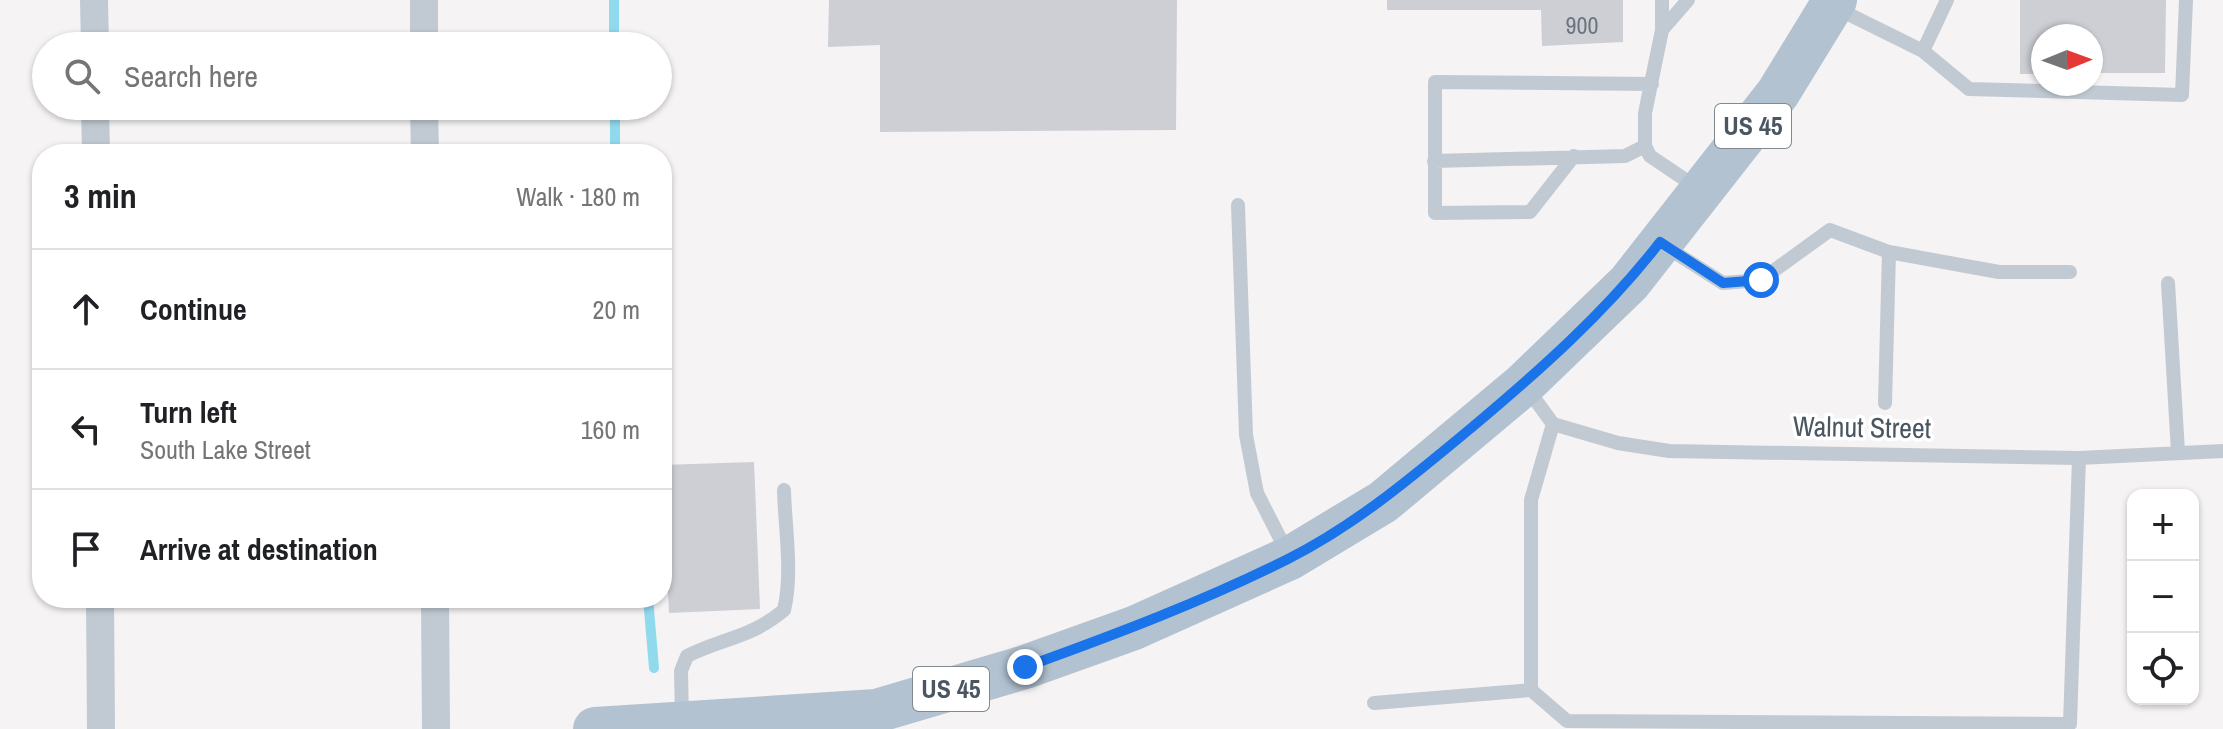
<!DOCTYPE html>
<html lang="en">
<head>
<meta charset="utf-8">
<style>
	:root { --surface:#fff; --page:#f2f2f2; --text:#202124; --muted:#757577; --line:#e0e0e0 }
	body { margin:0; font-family:"Archivo Narrow",sans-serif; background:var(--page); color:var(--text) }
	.controls { position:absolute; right:24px; bottom:24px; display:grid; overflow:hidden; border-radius:16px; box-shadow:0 2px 6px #0004 }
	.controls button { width:72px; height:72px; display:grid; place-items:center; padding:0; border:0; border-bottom:2px solid var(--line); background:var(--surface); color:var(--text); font:40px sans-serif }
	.compass { position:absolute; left:2031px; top:24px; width:72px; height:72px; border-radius:50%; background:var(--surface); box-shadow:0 2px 6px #0004; rotate:89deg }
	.stop { position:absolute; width:24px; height:24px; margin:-18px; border:6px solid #1a73e8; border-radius:50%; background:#fff }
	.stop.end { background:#1a73e8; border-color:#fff; box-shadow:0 2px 8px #0008 }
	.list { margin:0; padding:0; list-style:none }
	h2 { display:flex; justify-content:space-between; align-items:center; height:104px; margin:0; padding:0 32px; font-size:34px }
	h2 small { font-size:26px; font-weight:400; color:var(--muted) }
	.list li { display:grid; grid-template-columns:52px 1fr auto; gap:24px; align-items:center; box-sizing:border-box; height:120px; padding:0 32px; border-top:2px solid var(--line) }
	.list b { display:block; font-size:30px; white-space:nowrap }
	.list p { margin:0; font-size:26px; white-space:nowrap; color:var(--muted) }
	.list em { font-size:26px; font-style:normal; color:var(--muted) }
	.icon { flex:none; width:44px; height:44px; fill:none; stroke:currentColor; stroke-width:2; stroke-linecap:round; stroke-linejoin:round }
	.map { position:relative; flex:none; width:2223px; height:729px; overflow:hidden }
	.search { position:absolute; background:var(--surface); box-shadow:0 2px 6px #0004; left:32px; top:32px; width:640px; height:88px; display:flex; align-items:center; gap:20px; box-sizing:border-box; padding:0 28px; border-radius:44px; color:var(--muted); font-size:30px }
	.panel { position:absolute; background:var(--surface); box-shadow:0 2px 6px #0004; left:32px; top:144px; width:640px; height:464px; border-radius:32px }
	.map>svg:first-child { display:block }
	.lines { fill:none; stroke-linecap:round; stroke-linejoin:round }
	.stream { stroke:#90daee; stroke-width:10 }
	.building { fill:#cdcfd5 }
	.service { stroke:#c1cad2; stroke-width:14 }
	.minor { stroke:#c1cad2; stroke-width:28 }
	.primary { stroke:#b3c2d1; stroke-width:44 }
	.route { stroke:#1a73e8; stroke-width:10 }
	.labels { text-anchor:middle; stroke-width:7; stroke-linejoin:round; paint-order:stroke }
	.number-label { font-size:24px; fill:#6b747e }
	.shield { fill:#fff; stroke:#808990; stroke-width:2 }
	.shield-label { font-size:26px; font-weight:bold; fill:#4a5661 }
	.street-label { font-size:28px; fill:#4a5661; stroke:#fff }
</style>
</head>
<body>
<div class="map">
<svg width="2223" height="729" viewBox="0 0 2223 729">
	<rect width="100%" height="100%" fill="#f5f3f3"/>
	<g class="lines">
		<!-- stream -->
		<path class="stream" d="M614 0V46
			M615 106V154
			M648 598 654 668"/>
	</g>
	<!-- building -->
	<path class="building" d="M829 0H1177L1176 130 880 132V45L828 47Z
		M1387 0H1623V42L1542 46 1541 10H1387Z
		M2020 0H2166L2165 73H2091V36H2043V74H2020Z
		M754 462 760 609 669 613 662 465Z"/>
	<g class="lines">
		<!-- service -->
		<path class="service" d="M1662 0V30L1645 113V146L1650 156 1699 189
			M1834 7 1923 51 1947 0
			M1662 30 1688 0
			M1923 51 1969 89 2182 95 2186 0
			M1574 156 1530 212 1435 213V82L1652 84
			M1434 161 1625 156 1645 146
			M1238 205 1246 435 1257 493 1288 554
			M1663 245 1723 283 1761 280 1830 230 1889 252 1885 403
			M1889 252 1999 272H2070
			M2168 283 2178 452
			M1526 387 1553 424 1618 443 1669 451 2079 458 2223 451
			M1553 424 1531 500V690L1567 721 2070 724 2079 458
			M1374 703 1531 690
			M682 719 681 671 687 656C723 638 751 638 784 610 793 573 785 529 784 490"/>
		<!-- minor -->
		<path class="minor" d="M94 0 95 46
			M424 46V0
			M95 106 96 154
			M424 106 425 154
			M100 598 101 729
			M435 598 436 729"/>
		<!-- primary -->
		<path class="primary" d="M595 729 876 711 1025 667 1134 628 1290 558 1383 502 1524 384 1629 283 1778 93 1835 0"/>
	</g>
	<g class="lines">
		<!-- route -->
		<path class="route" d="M1025 667C1114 635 1204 601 1288 559 1357 524 1412 477 1470 429 1538 372 1606 312 1660 242L1723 283 1761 280"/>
	</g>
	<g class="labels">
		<!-- number labels -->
		<g class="number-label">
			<text x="1582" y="34">900</text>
		</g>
		<!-- shield labels -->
		<g class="shield">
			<rect x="1715" y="104" width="76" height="44" rx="6"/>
			<rect x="913" y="667" width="76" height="44" rx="6"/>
		</g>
		<g class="shield-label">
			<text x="1753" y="135">US 45</text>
			<text x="951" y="698">US 45</text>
		</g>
		<!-- street labels -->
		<g class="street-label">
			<text transform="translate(1862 427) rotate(1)" y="10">Walnut Street</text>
		</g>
	</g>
</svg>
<div class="controls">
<button>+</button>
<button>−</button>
<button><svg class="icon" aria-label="locate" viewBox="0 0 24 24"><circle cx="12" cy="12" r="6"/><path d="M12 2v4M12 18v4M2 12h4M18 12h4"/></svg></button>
</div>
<svg class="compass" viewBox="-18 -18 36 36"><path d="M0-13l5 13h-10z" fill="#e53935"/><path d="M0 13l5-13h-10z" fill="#757577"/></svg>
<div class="stop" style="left:1761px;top:280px"></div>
<div class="stop end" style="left:1025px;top:667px"></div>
<div class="search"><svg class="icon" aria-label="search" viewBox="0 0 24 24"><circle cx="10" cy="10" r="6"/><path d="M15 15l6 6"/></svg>Search here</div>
<section class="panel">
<h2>3 min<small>Walk · 180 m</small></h2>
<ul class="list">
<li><svg class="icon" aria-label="ahead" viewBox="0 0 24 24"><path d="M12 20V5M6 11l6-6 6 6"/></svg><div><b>Continue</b></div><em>20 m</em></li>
<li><svg class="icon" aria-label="left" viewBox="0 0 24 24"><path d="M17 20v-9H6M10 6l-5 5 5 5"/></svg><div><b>Turn left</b><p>South Lake Street</p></div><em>160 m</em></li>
<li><svg class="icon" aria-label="arrive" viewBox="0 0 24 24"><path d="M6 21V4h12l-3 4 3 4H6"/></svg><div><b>Arrive at destination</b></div></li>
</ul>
</section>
</div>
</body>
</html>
